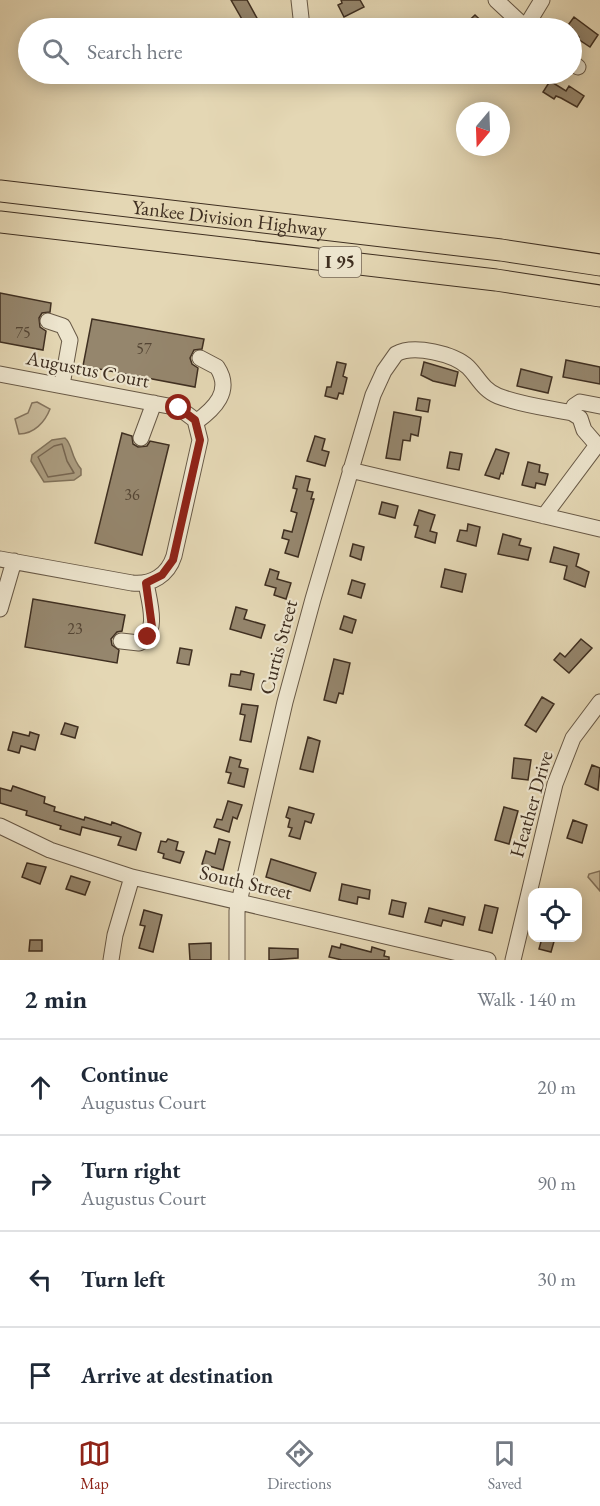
<!DOCTYPE html>
<html lang="en">
<head>
<meta charset="utf-8">
<style>
	:root { --surface:#fff; --page:#f2f2f3; --text:#1f2937; --muted:#747a83; --line:#e0e1e3; --accent:#8f2418 }
	body { margin:0; font-family:"EB Garamond",serif; background:var(--page); color:var(--text) }
	.controls { position:absolute; right:18px; bottom:18px; display:grid; overflow:hidden; border-radius:12px; box-shadow:0 3px 15px #0003 }
	.controls button { width:54px; height:54px; display:grid; place-items:center; padding:0; border:0; border-bottom:2px solid var(--line); background:var(--surface); color:var(--text); font:30px sans-serif }
	.compass { position:absolute; left:456px; top:102px; width:54px; height:54px; border-radius:50%; background:var(--surface); box-shadow:0 3px 15px #0003; rotate:199deg }
	.stop { position:absolute; width:18px; height:18px; margin:-14px; border:4px solid #8f2418; border-radius:50%; background:#fff }
	.stop.end { background:#8f2418; border-color:#fff; box-shadow:0 2px 6px #0008 }
	.list { margin:0; padding:0; list-style:none }
	h2 { display:flex; justify-content:space-between; align-items:center; height:78px; margin:0; padding:0 24px; font-size:26px }
	h2 small { font-size:20px; font-weight:400; color:var(--muted) }
	.list li { display:grid; grid-template-columns:39px 1fr auto; gap:18px; align-items:center; box-sizing:border-box; height:96px; padding:0 24px; border-top:2px solid var(--line) }
	.list b { display:block; font-size:22px; white-space:nowrap }
	.list p { margin:0; font-size:20px; white-space:nowrap; color:var(--muted) }
	.list em { font-size:20px; font-style:normal; color:var(--muted) }
	.icon { flex:none; width:33px; height:33px; fill:none; stroke:currentColor; stroke-width:2; stroke-linecap:round; stroke-linejoin:round }
	.map { position:relative; flex:none; width:600px; height:960px; overflow:hidden }
	.search { position:absolute; background:var(--surface); box-shadow:0 3px 15px #0003; left:18px; right:18px; top:18px; height:66px; display:flex; align-items:center; gap:15px; box-sizing:border-box; padding:0 21px; border-radius:33px; color:var(--muted); font-size:22px }
	.sheet { height:462px; background:var(--surface) }
	nav { display:flex; justify-content:space-around; align-items:center; box-sizing:border-box; height:84px; border-top:2px solid var(--line); background:var(--surface); font-size:16px; color:var(--muted) }
	nav a { display:grid; justify-items:center; gap:3px }
	nav .on { color:var(--accent) }
	.map>svg:first-child { display:block }
	.green { fill:#c8ba9b; stroke:#84745e; stroke-width:1.5 }
	.water { fill:#ac9e82; stroke:#80725b; stroke-width:1.5 }
	.lines { fill:none; stroke-linecap:round; stroke-linejoin:round }
	.shore { stroke:#766652; stroke-width:1.5 }
	.building { fill:#95866d; stroke:#3f2f21; stroke-width:1.5 }
	.minor-casing { stroke:#685946; stroke-width:17 }
	.highway-casing { stroke:#3f2f21; stroke-width:23 }
	.minor { stroke:#ede5ce; stroke-width:15 }
	.highway { stroke:#e4d7b4; stroke-width:21 }
	.route { stroke:#8f2418; stroke-width:8 }
	.labels { text-anchor:middle; stroke-width:4.5; stroke-linejoin:round; paint-order:stroke }
	.number-label { font-size:16px; fill:#544534 }
	.shield { fill:#ede5ce; stroke:#736655; stroke-width:1.5 }
	.shield-label { font-size:18px; font-weight:bold; fill:#3f2f21 }
	.street-label { font-size:20px; fill:#3f2f21; stroke:#ede5ce }
</style>
</head>
<body>
<div class="map">
<svg width="600" height="960" viewBox="0 0 600 960">
	<rect width="100%" height="100%" fill="#e4d7b4"/>
	<filter id="stains"><feTurbulence type="fractalNoise" baseFrequency=".00333" numOctaves="4"/><feColorMatrix values="0 0 0 0 .2 0 0 0 0 .09 0 0 0 0 .02 0 0 0 .5 -.17"/></filter>
	<radialGradient id="worn" r=".72"><stop offset=".6" stop-color="#630" stop-opacity="0"/><stop offset="1" stop-color="#630" stop-opacity=".3"/></radialGradient>
	<!-- green -->
	<path class="green" d="M37 402 50 409C45 422 34 434 19 434L15 419 28 413 32 403Z
		M600 871V891L588 877 589 874Z"/>
	<!-- water -->
	<path class="water" d="M65 438C73 445 70 456 81 469V475L74 480 44 482 31 461 32 455 52 440Z"/>
	<g class="lines">
		<!-- shore -->
		<path class="shore" d="M62 444 67 461 74 473 48 477 38 457 54 446Z"/>
	</g>
	<!-- building -->
	<path class="building" d="M231 0H247L258 20 256 21 260 28H247Z
		M341 0H360L364 7 344 17 338 5 342 3Z
		M475 15 489 28H461Z
		M574 17 598 35 590 47 578 39 579 37 572 32V28H566Z
		M550 81 566 91 569 86 584 96 577 107 561 98 556 96 554 99 543 92Z
		M0 293 51 303 50 312 42 313 39 318 40 327 46 331 43 350 0 342Z
		M92 319 204 339 202 349 194 350 190 358 192 364 198 368 195 387 83 366Z
		M566 360 600 367V384L563 377Z
		M337 362 346 364 343 376 347 378 343 394 339 393 337 399 325 396 327 387H331Z
		M424 362 458 372 455 386 433 381 421 375Z
		M521 369 552 377 548 393 517 386Z
		M418 398 430 400 428 412 416 410Z
		M394 412 421 417 418 436 411 434 410 441 403 440 400 460 386 458Z
		M122 433 132 436 133 444 138 447 147 446 150 441 169 445 142 555 95 543Z
		M315 436 325 439 322 450 329 452 325 466 307 461Z
		M496 449 509 453 503 474 501 473 499 479 485 475Z
		M450 452 462 454 459 470 447 468Z
		M528 462 540 465 539 472 548 474 545 485 536 483 535 488 522 485Z
		M296 476 310 479 307 491 313 492 311 499H314L298 557 285 553 289 540 282 538 284 530 292 532 297 513 291 511 297 489 293 488Z
		M382 502 398 506 395 518 379 514Z
		M419 510 435 515 430 531 437 533 435 543 415 537 418 526 414 525Z
		M468 524 480 527 476 546 457 541 460 530 467 531Z
		M503 534 521 539 519 545 531 548 528 560 498 554Z
		M353 544 364 547 361 560 350 556Z
		M554 547 579 554 576 566 589 572 585 587 564 579 567 566 550 562Z
		M270 569 279 572 277 579 291 583 286 599 274 595 276 588 265 585Z
		M445 569 466 574 462 592 441 587Z
		M352 580 365 584 361 598 348 594Z
		M33 599 125 615 122 631 117 632 111 639 112 645 119 650 117 663 25 647Z
		M236 607 247 610 244 619 265 625 261 638 230 629Z
		M344 616 356 620 352 633 340 629Z
		M581 639 592 648 569 673 554 660 560 653 565 657Z
		M180 648 192 650 189 665 177 663Z
		M334 659 350 663 343 694 339 693 336 703 324 700Z
		M241 671 254 674 251 690 229 686 231 674 240 675Z
		M542 697 554 704 536 732 525 725Z
		M242 704 258 706 251 742 240 740 245 715 240 714Z
		M65 723 78 727 75 738 61 734Z
		M13 732 29 736 30 732 39 735 35 750 21 746 19 753 8 750Z
		M308 737 320 741 313 772 300 769Z
		M230 757 241 760 239 767 248 769 244 787 228 783 231 773 226 772Z
		M514 758 531 760 528 780 512 778Z
		M592 765 600 768 598 790 585 784Z
		M13 786 45 797 44 803 55 807 54 811 84 820 85 817 111 825 112 822 141 833 136 850 118 845 121 837 82 827 80 835 60 829 61 826 26 815 27 811 0 803V788L11 791Z
		M228 801 242 805 237 819 233 817 229 832 214 827 217 819 222 820Z
		M289 807 314 814 311 823 305 821 300 839 289 836 292 828 288 827 290 819 286 817Z
		M504 807 518 811 509 844 495 840Z
		M573 820 587 825 582 843 567 838Z
		M168 839 178 842 176 850 184 852 180 863 163 858 164 854 158 852 161 841 166 842Z
		M219 839 230 842 223 870 202 864 206 851 215 854Z
		M271 859 316 873 310 891 266 877Z
		M27 863 46 867 40 884 22 877Z
		M71 876 90 882 85 895 66 889Z
		M342 884 370 890 369 899 358 897 357 904 339 900Z
		M392 900 406 903 403 917 389 914Z
		M485 905 498 908 492 933 479 930Z
		M429 908 465 917 463 925 443 920 441 926 425 922Z
		M144 910 162 915 153 952 139 948 145 926 140 925Z
		M542 938H555L551 952 539 949Z
		M30 940H42V951H29Z
		M211 943V960H190L189 944Z
		M341 944 371 952 372 947 385 951 384 956 389 957V960H342L329 957 332 946 340 948Z
		M269 948 298 949V958L269 960Z"/>
	<g class="lines">
		<defs>
			<path id="minor" d="M299 0 302 27
				M496 0 526 28
				M525 28 542 0
				M572 63 578 67
				M48 321 63 326 70 340 62 385
				M0 374 179 408 195 420 200 440 174 556C168 575 152 585 132 583L0 559
				M572 413 574 406 580 402 600 406
				M196 422C214 409 233 391 217 367L200 358
				M141 438 154 403
				M350 470 600 529
				M0 609 14 561
				M121 641 139 643C160 633 149 601 146 583
				M0 826 50 850 132 877 488 960
				M111 960 115 935 132 877
				M237 960V911L285 702 313 599 373 395 384 371 396 354C414 344 454 354 468 367 478 377 483 390 498 396 521 405 548 408 572 413L580 418 584 430 597 445 544 516
				M513 960 555 784 573 738 600 702"/>
			<g id="highway">
				<path id="s1" d="M0 191 501 250 600 265"/>
				<path d="M0 222 496 280 600 296"/>
			</g>
		</defs>
		<!-- minor casing -->
		<use href="#minor" class="minor-casing"/>
		<!-- highway casing -->
		<use href="#highway" class="highway-casing"/>
		<!-- minor -->
		<use href="#minor" class="minor"/>
		<!-- highway -->
		<use href="#highway" class="highway"/>
	</g>
	<g class="lines">
		<!-- route -->
		<path class="route" d="M148 637 152 627 146 583 162 575 173 560 200 440 195 420 179 408"/>
	</g>
	<g class="labels">
		<!-- number labels -->
		<g class="number-label">
			<text x="23" y="338">75</text>
			<text x="144" y="354">57</text>
			<text x="132" y="500">36</text>
			<text x="75" y="634">23</text>
		</g>
		<!-- shield labels -->
		<rect class="shield" x="319" y="247" width="42" height="30" rx="4.5"/>
		<g class="shield-label">
			<text x="340" y="268">I 95</text>
		</g>
		<!-- street labels -->
		<g class="street-label">
			<text dy="7" stroke="none"><textPath href="#s1" startOffset="231">Yankee Division Highway</textPath></text>
			<text transform="translate(88 369) rotate(11)" y="7">Augustus Court</text>
			<text transform="translate(278 647) rotate(-75)" y="7">Curtis Street</text>
			<text transform="translate(531 804) rotate(-74)" y="7">Heather Drive</text>
			<text transform="translate(246 882) rotate(13)" y="7">South Street</text>
		</g>
	</g>
	<rect width="100%" height="100%" filter="url(#stains)"/>
	<rect width="100%" height="100%" fill="url(#worn)"/>
</svg>
<div class="controls">
<button><svg class="icon" aria-label="locate" viewBox="0 0 24 24"><circle cx="12" cy="12" r="6"/><path d="M12 2v4M12 18v4M2 12h4M18 12h4"/></svg></button>
</div>
<svg class="compass" viewBox="-18 -18 36 36"><path d="M0-13l5 13h-10z" fill="#e53935"/><path d="M0 13l5-13h-10z" fill="#747a83"/></svg>
<div class="stop" style="left:179px;top:408px"></div>
<div class="stop end" style="left:148px;top:637px"></div>
<div class="search"><svg class="icon" aria-label="search" viewBox="0 0 24 24"><circle cx="10" cy="10" r="6"/><path d="M15 15l6 6"/></svg>Search here</div>
</div>
<section class="sheet">
<h2>2 min<small>Walk · 140 m</small></h2>
<ul class="list">
<li><svg class="icon" aria-label="ahead" viewBox="0 0 24 24"><path d="M12 20V5M6 11l6-6 6 6"/></svg><div><b>Continue</b><p>Augustus Court</p></div><em>20 m</em></li>
<li><svg class="icon" aria-label="right" viewBox="0 0 24 24"><path d="M7 20v-9h11M14 6l5 5-5 5"/></svg><div><b>Turn right</b><p>Augustus Court</p></div><em>90 m</em></li>
<li><svg class="icon" aria-label="left" viewBox="0 0 24 24"><path d="M17 20v-9H6M10 6l-5 5 5 5"/></svg><div><b>Turn left</b></div><em>30 m</em></li>
<li><svg class="icon" aria-label="arrive" viewBox="0 0 24 24"><path d="M6 21V4h12l-3 4 3 4H6"/></svg><div><b>Arrive at destination</b></div></li>
</ul>
</section>
<nav>
<a class="on"><svg class="icon" aria-label="map" viewBox="0 0 24 24"><path d="M3 6l6-2 6 2 6-2v14l-6 2-6-2-6 2zM9 4v14M15 6v14"/></svg>Map</a>
<a><svg class="icon" aria-label="directions" viewBox="0 0 24 24"><path d="M12 3l9 9-9 9-9-9zM9 14v-3h6M13 9l2 2-2 2"/></svg>Directions</a>
<a><svg class="icon" aria-label="saved" viewBox="0 0 24 24"><path d="M7 4h10v16l-5-4-5 4z"/></svg>Saved</a>
</nav>
</body>
</html>
